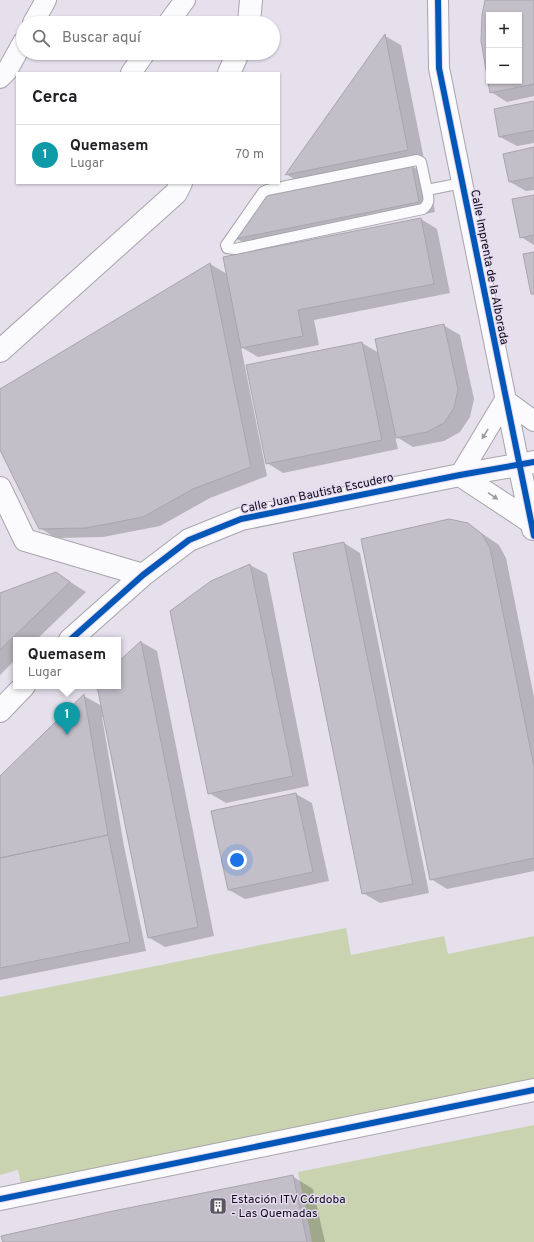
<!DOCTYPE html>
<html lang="es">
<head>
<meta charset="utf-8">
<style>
	:root { --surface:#fff; --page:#f2f2f2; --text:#202124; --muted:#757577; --line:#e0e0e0; --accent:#5b5760 }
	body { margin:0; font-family:Overpass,sans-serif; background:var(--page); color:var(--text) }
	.controls { position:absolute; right:12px; top:12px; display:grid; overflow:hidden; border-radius:0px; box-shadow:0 1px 3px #0004 }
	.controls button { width:36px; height:36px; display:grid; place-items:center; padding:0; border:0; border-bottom:1px solid var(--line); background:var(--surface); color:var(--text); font:20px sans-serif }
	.you { position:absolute; left:237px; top:860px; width:14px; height:14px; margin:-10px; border:3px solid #fff; border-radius:50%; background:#1a73e8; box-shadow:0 0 0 6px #1a73e833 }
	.badge { display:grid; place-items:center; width:26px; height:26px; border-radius:50%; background:var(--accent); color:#fff; font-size:13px; font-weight:700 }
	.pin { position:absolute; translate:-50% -33px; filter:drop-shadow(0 1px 2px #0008) }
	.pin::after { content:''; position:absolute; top:21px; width:14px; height:12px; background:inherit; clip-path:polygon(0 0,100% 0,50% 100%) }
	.popup { position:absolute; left:13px; top:637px; width:108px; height:52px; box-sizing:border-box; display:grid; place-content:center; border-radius:0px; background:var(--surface); filter:drop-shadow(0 1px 3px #0005); font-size:13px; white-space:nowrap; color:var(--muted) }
	.popup b { font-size:15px; color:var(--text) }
	.popup::after { content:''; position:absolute; left:50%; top:100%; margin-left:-8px; border:8px solid transparent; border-top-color:var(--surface) }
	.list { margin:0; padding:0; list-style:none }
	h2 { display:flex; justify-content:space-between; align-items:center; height:52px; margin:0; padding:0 16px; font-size:17px }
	h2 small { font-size:13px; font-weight:400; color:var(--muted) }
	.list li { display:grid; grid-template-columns:26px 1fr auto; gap:12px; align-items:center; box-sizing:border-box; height:60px; padding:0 16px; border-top:1px solid var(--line) }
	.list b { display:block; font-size:15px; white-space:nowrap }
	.list p { margin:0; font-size:13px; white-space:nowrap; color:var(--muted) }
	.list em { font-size:13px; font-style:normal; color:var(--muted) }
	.icon { flex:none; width:22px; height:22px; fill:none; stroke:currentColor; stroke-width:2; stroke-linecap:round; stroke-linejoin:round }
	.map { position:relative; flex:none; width:534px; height:1242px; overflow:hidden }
	.search { position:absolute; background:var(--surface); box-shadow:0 1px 3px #0004; left:16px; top:16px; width:264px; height:44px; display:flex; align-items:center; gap:10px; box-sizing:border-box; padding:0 14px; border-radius:22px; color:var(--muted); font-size:15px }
	.panel { position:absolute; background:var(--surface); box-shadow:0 1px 3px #0004; left:16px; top:72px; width:264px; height:112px; border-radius:0px }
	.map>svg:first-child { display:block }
	.green { fill:#c9d3b0 }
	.shadow { fill:#0003 }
	.building { fill:#c3bfc9; stroke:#a8a5ae; fill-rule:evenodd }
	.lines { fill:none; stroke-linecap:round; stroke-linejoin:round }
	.service-casing { stroke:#a8a4ad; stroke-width:12 }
	.minor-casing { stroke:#a8a4ad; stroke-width:22 }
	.tertiary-casing { stroke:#a8a4ad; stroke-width:24 }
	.service { stroke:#fbfafc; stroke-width:10 }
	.minor { stroke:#fbfafc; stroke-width:20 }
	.tertiary { stroke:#fbfafc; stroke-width:22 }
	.cycleway-casing { stroke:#e4daf2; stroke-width:8 }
	.cycleway { stroke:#0057b8; stroke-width:6 }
	.oneway { fill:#9d9ba0 }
	.labels { text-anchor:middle; stroke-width:3; stroke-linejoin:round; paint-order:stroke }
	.street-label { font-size:12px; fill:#100d15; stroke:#e4daf2 }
	.poi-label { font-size:12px; fill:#100d15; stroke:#e4daf2; text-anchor:start }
</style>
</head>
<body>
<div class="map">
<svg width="534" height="1242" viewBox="0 0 534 1242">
	<rect width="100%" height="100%" fill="#e5e0ec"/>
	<!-- green -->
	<path class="green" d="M346 928 351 955 444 936 448 954 534 936V1081L21 1185 18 1170 0 1175V997Z
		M534 1125V1242H312L298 1172Z"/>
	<!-- shadow -->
	<path class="shadow" d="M486 0H534V96L507 102 491 92 489 81H519V15H489V80Z
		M385 36 401 45 424 159 302 184 286 174Z
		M534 102V143L517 146 500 137 495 110Z
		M534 148V190L526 191 510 182Z
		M412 166 428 176 435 212 253 248 237 239 269 195Z
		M534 196V245L521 237Z
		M421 219 437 229 450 293 314 320 319 345 258 357 241 347 267 476 210 498 160 526 103 537 56 538 40 528 0 448V391L210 264 227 274Z
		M443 325 460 335 474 399 470 417 460 432 444 441 413 447 395 436 398 449 283 473 267 463 362 343 379 353Z
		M468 524 499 545 506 558 534 697V871L447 889 431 879Z
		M344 543 360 553 429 893 380 903 363 893Z
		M250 565 267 574 309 786 226 803 209 793 212 582Z
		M56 573 86 592 36 640H16V659L0 675V594Z
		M141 642 157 651 214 936 165 947 148 937 104 717H102L124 846 146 951 0 980V778L84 696 102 706 98 686H118V664Z
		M296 794 312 803 329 881 245 899 229 890Z
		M292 1176 313 1189 325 1242H4Z"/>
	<!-- building -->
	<path class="building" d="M485 0H534V84L490 93 481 41 482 15ZM489 15H519V81H489Z
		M385 34 408 150 285 175Z
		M534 101V130L499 137 494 109Z
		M534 147V177L509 182 503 154Z
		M412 165 419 202 235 239 268 194Z
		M534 195V235L520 238 512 199Z
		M421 218 434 284 298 310 303 336 241 348 223 257Z
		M534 252V294H531L523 254Z
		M210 263 251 467 193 489 143 517 86 528 39 529 0 450V389Z
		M444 324 458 389 454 408 444 423 427 432 396 438 375 339Z
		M362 342 382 440 266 464 246 365Z
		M449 519 468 523 482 534 490 548 534 767V858L430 880 361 539Z
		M344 542 413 884 362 894 293 553Z
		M250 564 293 776 208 794 170 611 211 581Z
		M56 572 70 582 0 650V593Z
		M141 641 198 927 148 938 97 686H118V662Z
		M84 694 108 835 0 858V776Z
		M296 793 313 872 228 890 211 811Z
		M108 835 130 942 0 968V858Z
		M293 1175 307 1242H3L1 1236 113 1211Z"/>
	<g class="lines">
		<defs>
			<path id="service" d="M427 190C429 199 430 203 423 209L235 249 227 248 226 245 263 192 267 190 417 160 421 162 427 190 462 183"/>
			<path id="minor" d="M438 0 439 68 519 465
				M33 23 46 0
				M168 23 185 0
				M131 73 145 53
				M0 78 7 71 23 42
				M460 475 505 400 534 421"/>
			<path id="tertiary" d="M249 23 251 0
				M229 73 238 53
				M0 351 176 193 181 183
				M519 465 533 529
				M460 475 531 522 534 518
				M0 488 25 540 143 575
				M70 640 143 575 189 540 241 519 460 475 534 462
				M0 711 24 686
				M0 1199 534 1090"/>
		</defs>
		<!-- service casing -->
		<use href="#service" class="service-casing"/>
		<!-- minor casing -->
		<use href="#minor" class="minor-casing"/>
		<!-- tertiary casing -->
		<use href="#tertiary" class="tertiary-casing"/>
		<!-- service -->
		<use href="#service" class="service"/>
		<!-- minor -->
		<use href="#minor" class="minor"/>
		<!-- tertiary -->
		<use href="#tertiary" class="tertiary"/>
		<defs>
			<path id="cycleway" d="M438 0 439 68 534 536
				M70 640 143 575 189 540 241 519 460 475 534 462
				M0 1199 534 1090"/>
		</defs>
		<!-- cycleway casing -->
		<use href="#cycleway" class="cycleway-casing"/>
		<!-- cycleway -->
		<use href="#cycleway" class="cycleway"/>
	</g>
	<!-- one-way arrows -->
	<defs><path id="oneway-solid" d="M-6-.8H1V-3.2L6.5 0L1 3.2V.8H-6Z"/></defs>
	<g class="oneway">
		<use href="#oneway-solid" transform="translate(485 434) rotate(121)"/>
		<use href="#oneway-solid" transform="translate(493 496) rotate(34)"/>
	</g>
	<!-- icons -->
	<defs>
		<symbol id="building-square" viewBox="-11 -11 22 22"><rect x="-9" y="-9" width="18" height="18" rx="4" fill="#5b5760" stroke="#e4daf2"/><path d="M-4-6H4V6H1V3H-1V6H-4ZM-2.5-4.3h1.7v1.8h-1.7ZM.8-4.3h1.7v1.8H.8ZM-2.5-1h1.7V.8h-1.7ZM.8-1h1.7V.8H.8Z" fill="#fff"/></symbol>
	</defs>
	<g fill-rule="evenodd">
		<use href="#building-square" x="208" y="1196" width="20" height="20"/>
	</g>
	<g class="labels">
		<!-- street labels -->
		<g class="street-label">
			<text transform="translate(490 267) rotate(79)" y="4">Calle Imprenta de la Alborada</text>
			<text transform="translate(317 493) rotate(-12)" y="4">Calle Juan Bautista Escudero</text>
		</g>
		<!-- poi labels -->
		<g class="poi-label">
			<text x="231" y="1203">Estación ITV Córdoba<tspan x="231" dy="14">- Las Quemadas</tspan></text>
		</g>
	</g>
</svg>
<div class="controls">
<button>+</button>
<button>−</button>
</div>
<div class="you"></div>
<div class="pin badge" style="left:67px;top:735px;background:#0f9aa8">1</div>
<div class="popup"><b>Quemasem</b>Lugar</div>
<div class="search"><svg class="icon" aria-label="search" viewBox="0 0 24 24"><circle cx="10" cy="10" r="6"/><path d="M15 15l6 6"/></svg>Buscar aquí</div>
<section class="panel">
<h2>Cerca<small></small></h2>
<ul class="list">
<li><span class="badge" style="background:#0f9aa8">1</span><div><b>Quemasem</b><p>Lugar</p></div><em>70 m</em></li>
</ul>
</section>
</div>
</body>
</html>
